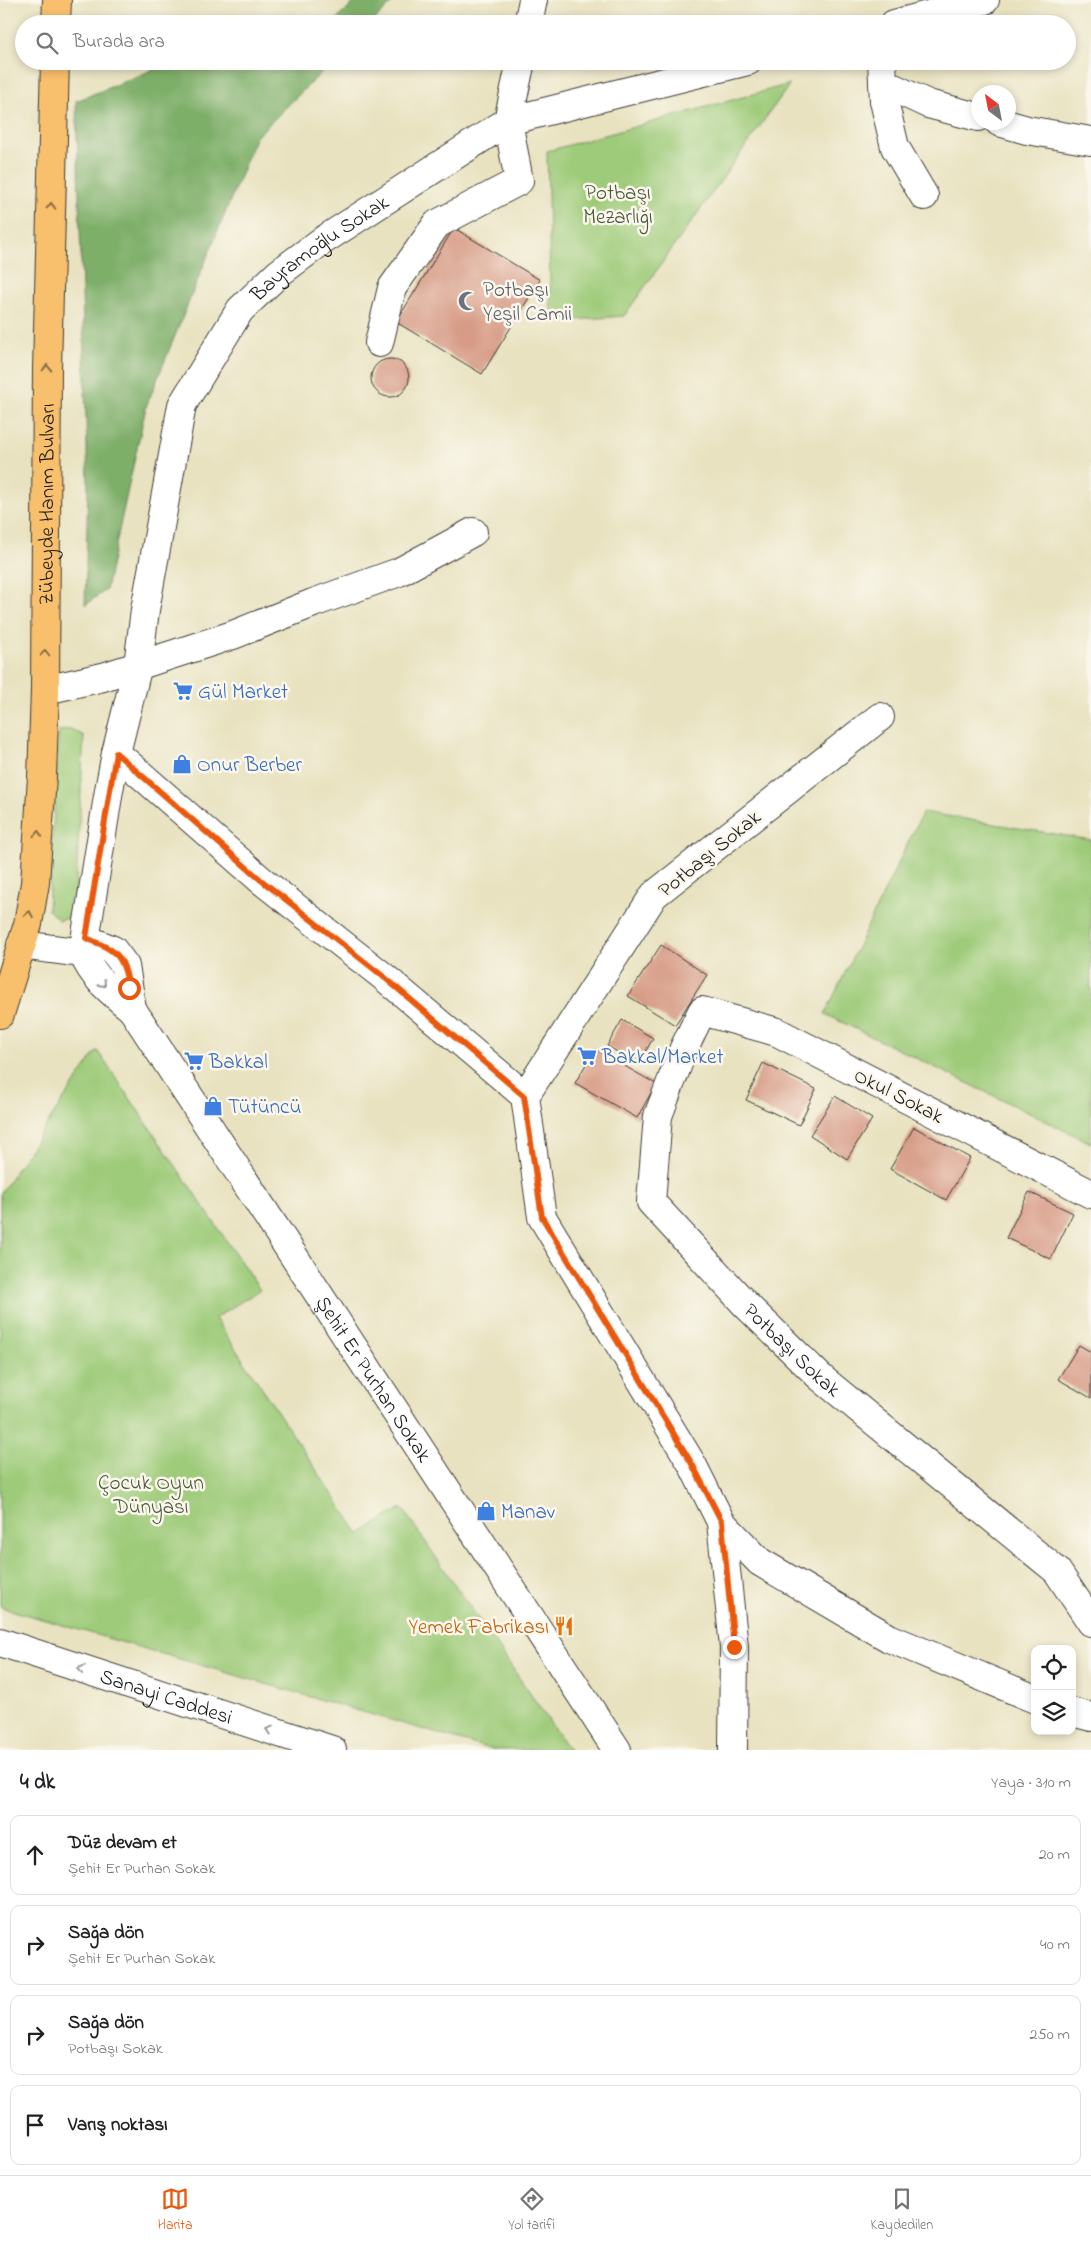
<!DOCTYPE html>
<html lang="tr">
<head>
<meta charset="utf-8">
<style>
	:root { --surface:#fff; --page:#f6f6f6; --text:#202124; --muted:#757577; --line:#e0e0e0; --accent:#ea580c }
	body { margin:0; font-family:"Indie Flower",sans-serif; background:var(--page); color:var(--text) }
	.controls { position:absolute; right:15px; bottom:15px; display:grid; overflow:hidden; border-radius:10px; box-shadow:0 2px 8px #0003 }
	.controls button { width:45px; height:45px; display:grid; place-items:center; padding:0; border:0; border-bottom:1px solid var(--line); background:var(--surface); color:var(--text); font:25px sans-serif }
	.compass { position:absolute; left:971px; top:85px; width:45px; height:45px; border-radius:50%; background:var(--surface); box-shadow:0 2px 8px #0003; rotate:328deg }
	.stop { position:absolute; width:15px; height:15px; margin:-11px; border:4px solid #ea580c; border-radius:50%; background:#fff }
	.stop.end { background:#ea580c; border-color:#fff; box-shadow:0 1px 5px #0008 }
	.list { margin:0; padding:0; list-style:none }
	h2 { display:flex; justify-content:space-between; align-items:center; height:65px; margin:0; padding:0 20px; font-size:21px }
	h2 small { font-size:16px; font-weight:400; color:var(--muted) }
	.list li { display:grid; grid-template-columns:32px 1fr auto; gap:15px; align-items:center; box-sizing:border-box; height:80px; margin:0 10px 10px; padding:0 10px; border:1px solid var(--line); border-radius:10px }
	.list b { display:block; font-size:19px; white-space:nowrap }
	.list p { margin:0; font-size:16px; white-space:nowrap; color:var(--muted) }
	.list em { font-size:16px; font-style:normal; color:var(--muted) }
	.icon { flex:none; width:28px; height:28px; fill:none; stroke:currentColor; stroke-width:2; stroke-linecap:round; stroke-linejoin:round }
	.map { position:relative; flex:none; width:1091px; height:1750px; overflow:hidden }
	.search { position:absolute; background:var(--surface); box-shadow:0 2px 8px #0003; left:15px; right:15px; top:15px; height:55px; display:flex; align-items:center; gap:12px; box-sizing:border-box; padding:0 18px; border-radius:28px; color:var(--muted); font-size:19px }
	.sheet { height:425px; background:var(--surface) }
	nav { display:flex; justify-content:space-around; align-items:center; box-sizing:border-box; height:70px; border-top:1px solid var(--line); background:var(--surface); font-size:14px; color:var(--muted) }
	nav a { display:grid; justify-items:center; gap:2px }
	nav .on { color:var(--accent) }
	.map>svg:first-child { display:block }
	.green { fill:#9ecb79; stroke:#5d744a }
	.forest { fill:#7eaf69; stroke:#4d6642 }
	.building { fill:#d79b86 }
	.lines { fill:none; stroke-linecap:round; stroke-linejoin:round }
	.minor-casing { stroke:#3b3a35; stroke-width:30 }
	.tertiary-casing { stroke:#3b3a35; stroke-width:30 }
	.trunk-casing { stroke:#3b3a35; stroke-width:30 }
	.minor { stroke:#fff; stroke-width:28 }
	.tertiary { stroke:#fff; stroke-width:28 }
	.trunk { stroke:#f8bf6c; stroke-width:28 }
	.oneway { stroke:#8a6e44 }
	.oneway2 { stroke:#999 }
	.route { stroke:#ea580c; stroke-width:6 }
	.labels { text-anchor:middle; stroke-width:5; stroke-linejoin:round; paint-order:stroke }
	.park-label { font-size:21px; fill:#4a593d; stroke:#fbf7ec }
	.street-label { font-size:21px; fill:#1c1c1c; stroke:#fbf7ec }
	.worship-label { font-size:21px; fill:#5b616d; stroke:#fbf7ec; text-anchor:start }
	.shop-label { font-size:21px; fill:#366cbe; stroke:#fbf7ec; text-anchor:start }
	.food-label { font-size:21px; fill:#c56008; stroke:#fbf7ec; text-anchor:end }
</style>
</head>
<body>
<div class="map">
<svg width="1091" height="1750" viewBox="0 0 1091 1750">
	<rect width="100%" height="100%" fill="#fbf7ec"/>
	<filter id="ink" filterUnits="userSpaceOnUse"><feTurbulence type="fractalNoise" baseFrequency=".02" numOctaves="2"/><feDisplacementMap in="SourceGraphic" scale="10" xChannelSelector="R" yChannelSelector="G"/><feConvolveMatrix kernelMatrix="1 2 1 2 8 2 1 2 1" color-interpolation-filters="sRGB"/></filter>
	<filter id="wash" filterUnits="userSpaceOnUse"><feTurbulence type="fractalNoise" baseFrequency=".0096" numOctaves="4" result="noise"/><feDisplacementMap in="SourceGraphic" scale="20" xChannelSelector="R" yChannelSelector="G"/><feGaussianBlur stdDeviation="1.12" result="paint"/><feColorMatrix in="noise" values="0 0 0 0 0 0 0 0 0 0 0 0 0 0 0 0 0 1.4 0 .05"/><feComposite in="paint" operator="in"/></filter>
	<g filter="url(#wash)">
		<rect width="100%" height="100%" fill="#e8e2c0"/>
		<!-- green -->
		<path class="green" d="M790 84 624 316 551 322 547 151Z
			M71 729 84 736 74 917 59 920 48 910 59 731Z
			M923 812 1091 840V1143L825 1014Z
			M97 1050 260 1290 215 1318 359 1534 402 1508 569 1750H494L0 1607V1194Z"/>
		<!-- forest -->
		<path class="forest" d="M357 0H395L371 24H331Z
			M174 61 287 66 291 61H333L256 137 146 407 106 590 85 605 88 482 76 101Z"/>
		<g id="blocks">
			<!-- building -->
			<path class="building" d="M454 228 540 280 482 374 396 322Z
				M371 378a19 19 0 1 1 38 0a19 19 0 1 1-38 0Z
				M661 945 707 975 675 1025 628 996Z
				M622 1020 653 1038 639 1064 607 1046Z
				M595 1049 656 1084 637 1118 575 1083Z
				M763 1063 816 1089 799 1125 746 1100Z
				M835 1096 872 1119 847 1159 810 1135Z
				M914 1127 970 1158 946 1200 890 1169Z
				M1029 1192 1073 1213 1051 1259 1006 1238Z
				M1079 1345 1091 1352V1398L1058 1379Z"/>
		</g>
	</g>
	<g filter="url(#ink)">
		<use href="#blocks" fill-opacity="0" stroke="#3b3a35" stroke-width="1"/>
		<g class="lines">
			<defs>
				<g id="minor">
					<path d="M528 24 533 0"/>
					<path d="M894 24 985 0"/>
					<path d="M882 61 884 101 895 147 924 196"/>
					<path d="M883 83 928 104 978 117"/>
					<path d="M999 122 1027 130 1091 141"/>
					<path d="M379 343 392 288 437 224 519 181 508 121 521 61"/>
					<path d="M45 690 103 677 233 635 313 603 399 572 473 532"/>
					<path d="M880 717 654 895 525 1096 542 1217 692 1464 721 1522 760 1562 889 1638 1035 1699"/>
					<path d="M116 753 261 880 384 977 525 1096"/>
					<path d="M86 939 113 950 125 966 132 1009"/>
					<path d="M21 945 83 953"/>
					<path id="s1" d="M132 1009C112 993 92 977 83 953L109 790 116 753 138 665 145 610 182 405 240 310 279 273 322 241 508 121 748 61"/>
					<path id="s2" d="M1091 1194 777 1032 702 1011 684 1048 658 1116 651 1202 746 1305 820 1377 1057 1571 1091 1622"/>
					<path d="M721 1522 734 1647 733 1750"/>
					<path d="M1072 1712 1091 1717"/>
				</g>
				<g id="tertiary">
					<path id="s3" d="M132 1009 617 1750"/>
					<path id="s4" d="M0 1642 332 1750"/>
				</g>
				<g id="trunk">
					<path d="M56 24 57 0"/>
					<path id="s5" d="M0 1014 28 924 35 883 42 777 45 690 47 369 55 61"/>
				</g>
			</defs>
			<!-- minor casing -->
			<use href="#minor" class="minor-casing"/>
			<!-- tertiary casing -->
			<use href="#tertiary" class="tertiary-casing"/>
			<!-- trunk casing -->
			<use href="#trunk" class="trunk-casing"/>
			<!-- minor -->
			<use href="#minor" class="minor"/>
			<!-- tertiary -->
			<use href="#tertiary" class="tertiary"/>
			<!-- trunk -->
			<use href="#trunk" class="trunk"/>
		</g>
		<!-- one-way arrows -->
		<defs><path id="oneway-chevron" d="M-2-3.5L2.5 0L-2 3.5" fill="none" stroke-width="1.6" stroke-linecap="round" stroke-linejoin="round" transform="scale(1.25)"/></defs>
		<g class="oneway">
			<use href="#oneway-chevron" transform="translate(51 206) rotate(-89)"/>
			<use href="#oneway-chevron" transform="translate(47 368) rotate(-89)"/>
			<use href="#oneway-chevron" transform="translate(45 653) rotate(-90)"/>
			<use href="#oneway-chevron" transform="translate(38 834) rotate(-86)"/>
			<use href="#oneway-chevron" transform="translate(29 914) rotate(-80)"/>
		</g>
		<g class="oneway2">
			<use href="#oneway-chevron" transform="translate(103 984) rotate(48)"/>
			<use href="#oneway-chevron" transform="translate(81 1669) rotate(-162)"/>
			<use href="#oneway-chevron" transform="translate(269 1730) rotate(-162)"/>
		</g>
	</g>
	<g class="lines" filter="url(#ink)">
		<!-- route -->
		<path class="route" d="M129 988C123 954 117 951 86 938L116 753 261 880 384 977 524 1096 542 1217 692 1464 722 1522 734 1647"/>
	</g>
	<!-- icons -->
	<defs>
		<symbol id="mosque-bare" viewBox="-9 -9 18 18"><path d="M3.5-4.9A6 6 0 1 0 3.5 4.9A5 5 0 1 1 3.5-4.9Z" fill="#6b7280" stroke="#fbf7ec" stroke-width="2.5" paint-order="stroke"/></symbol>
		<symbol id="supermarket-bare" viewBox="-9 -9 18 18"><path d="M-6-5.5h2.5l.6 2H6L4.5 2H-2.5L-4.4-4H-6ZM-1.5 3.2a1.3 1.3 0 1 0 .1 0ZM3 3.2a1.3 1.3 0 1 0 .1 0Z" fill="#3f7fe0" stroke="#fbf7ec" stroke-width="2.5" paint-order="stroke"/></symbol>
		<symbol id="shop-bare" viewBox="-9 -9 18 18"><path d="M-5-2.5h2.3a2.7 3.5 0 0 1 5.4 0H5L5.5 6h-11ZM-1.5-2.5h3a1.5 2.3 0 0 0-3 0Z" fill="#3f7fe0" stroke="#fbf7ec" stroke-width="2.5" paint-order="stroke"/></symbol>
		<symbol id="restaurant-bare" viewBox="-9 -9 18 18"><path d="M-5-6h1v4h1v-4h1v4h1v-4h1v5L-1.5 .5V6h-2V.5L-5-1ZM5-6V6H3V1.5H1.5Q1.5-4 5-6Z" fill="#e8710a" stroke="#fbf7ec" stroke-width="2.5" paint-order="stroke"/></symbol>
	</defs>
	<g fill-rule="evenodd">
		<use href="#mosque-bare" x="454" y="287" width="28" height="28"/>
		<use href="#supermarket-bare" x="169" y="677" width="28" height="28"/>
		<use href="#shop-bare" x="168" y="750" width="28" height="28"/>
		<use href="#supermarket-bare" x="573" y="1042" width="28" height="28"/>
		<use href="#supermarket-bare" x="180" y="1047" width="28" height="28"/>
		<use href="#shop-bare" x="199" y="1092" width="28" height="28"/>
		<use href="#shop-bare" x="472" y="1497" width="28" height="28"/>
		<use href="#restaurant-bare" x="550" y="1612" width="28" height="28"/>
	</g>
	<g class="labels">
		<!-- park labels -->
		<g class="park-label">
			<text x="618" y="199">Potbaşı<tspan x="618" dy="24">Mezarlığı</tspan></text>
			<text x="151" y="1489">Çocuk Oyun<tspan x="151" dy="24">Dünyası</tspan></text>
		</g>
		<!-- street labels -->
		<g class="street-label">
			<text dy="7" stroke="none"><textPath href="#s1" startOffset="845">Bayramoğlu Sokak</textPath></text>
			<text dy="7" stroke="none"><textPath href="#s5" startOffset="515">Zübeyde Hanım Bulvarı</textPath></text>
			<text transform="translate(709 853) rotate(-39)" y="7">Potbaşı Sokak</text>
			<text transform="translate(899 1095) rotate(27)" y="7">Okul Sokak</text>
			<text dy="7" stroke="none"><textPath href="#s2" startOffset="836">Potbaşı Sokak</textPath></text>
			<text dy="7" stroke="none"><textPath href="#s3" startOffset="442">Şehit Er Purhan Sokak</textPath></text>
			<text dy="7" stroke="none"><textPath href="#s4" startOffset="175">Sanayi Caddesi</textPath></text>
		</g>
		<!-- worship labels -->
		<g class="worship-label">
			<text x="483" y="296">Potbaşı<tspan x="483" dy="24">Yeşil Camii</tspan></text>
		</g>
		<!-- shop labels -->
		<g class="shop-label">
			<text x="198" y="698">Gül Market</text>
			<text x="197" y="771">Onur Berber</text>
			<text x="602" y="1063">Bakkal/Market</text>
			<text x="209" y="1068">Bakkal</text>
			<text x="228" y="1113">Tütüncü</text>
			<text x="501" y="1518">Manav</text>
		</g>
		<!-- food labels -->
		<g class="food-label">
			<text x="549" y="1633">Yemek Fabrikası</text>
		</g>
	</g>
</svg>
<div class="controls">
<button><svg class="icon" aria-label="locate" viewBox="0 0 24 24"><circle cx="12" cy="12" r="6"/><path d="M12 2v4M12 18v4M2 12h4M18 12h4"/></svg></button>
<button><svg class="icon" aria-label="layers" viewBox="0 0 24 24"><path d="M12 4l9 5-9 5-9-5zM3 14l9 5 9-5"/></svg></button>
</div>
<svg class="compass" viewBox="-18 -18 36 36"><path d="M0-13l5 13h-10z" fill="#e53935"/><path d="M0 13l5-13h-10z" fill="#757577"/></svg>
<div class="stop" style="left:129px;top:988px"></div>
<div class="stop end" style="left:734px;top:1647px"></div>
<div class="search"><svg class="icon" aria-label="search" viewBox="0 0 24 24"><circle cx="10" cy="10" r="6"/><path d="M15 15l6 6"/></svg>Burada ara</div>
</div>
<section class="sheet">
<h2>4 dk<small>Yaya · 310 m</small></h2>
<ul class="list">
<li><svg class="icon" aria-label="ahead" viewBox="0 0 24 24"><path d="M12 20V5M6 11l6-6 6 6"/></svg><div><b>Düz devam et</b><p>Şehit Er Purhan Sokak</p></div><em>20 m</em></li>
<li><svg class="icon" aria-label="right" viewBox="0 0 24 24"><path d="M7 20v-9h11M14 6l5 5-5 5"/></svg><div><b>Sağa dön</b><p>Şehit Er Purhan Sokak</p></div><em>40 m</em></li>
<li><svg class="icon" aria-label="right" viewBox="0 0 24 24"><path d="M7 20v-9h11M14 6l5 5-5 5"/></svg><div><b>Sağa dön</b><p>Potbaşı Sokak</p></div><em>250 m</em></li>
<li><svg class="icon" aria-label="arrive" viewBox="0 0 24 24"><path d="M6 21V4h12l-3 4 3 4H6"/></svg><div><b>Varış noktası</b></div></li>
</ul>
</section>
<nav>
<a class="on"><svg class="icon" aria-label="map" viewBox="0 0 24 24"><path d="M3 6l6-2 6 2 6-2v14l-6 2-6-2-6 2zM9 4v14M15 6v14"/></svg>Harita</a>
<a><svg class="icon" aria-label="directions" viewBox="0 0 24 24"><path d="M12 3l9 9-9 9-9-9zM9 14v-3h6M13 9l2 2-2 2"/></svg>Yol tarifi</a>
<a><svg class="icon" aria-label="saved" viewBox="0 0 24 24"><path d="M7 4h10v16l-5-4-5 4z"/></svg>Kaydedilen</a>
</nav>
</body>
</html>
